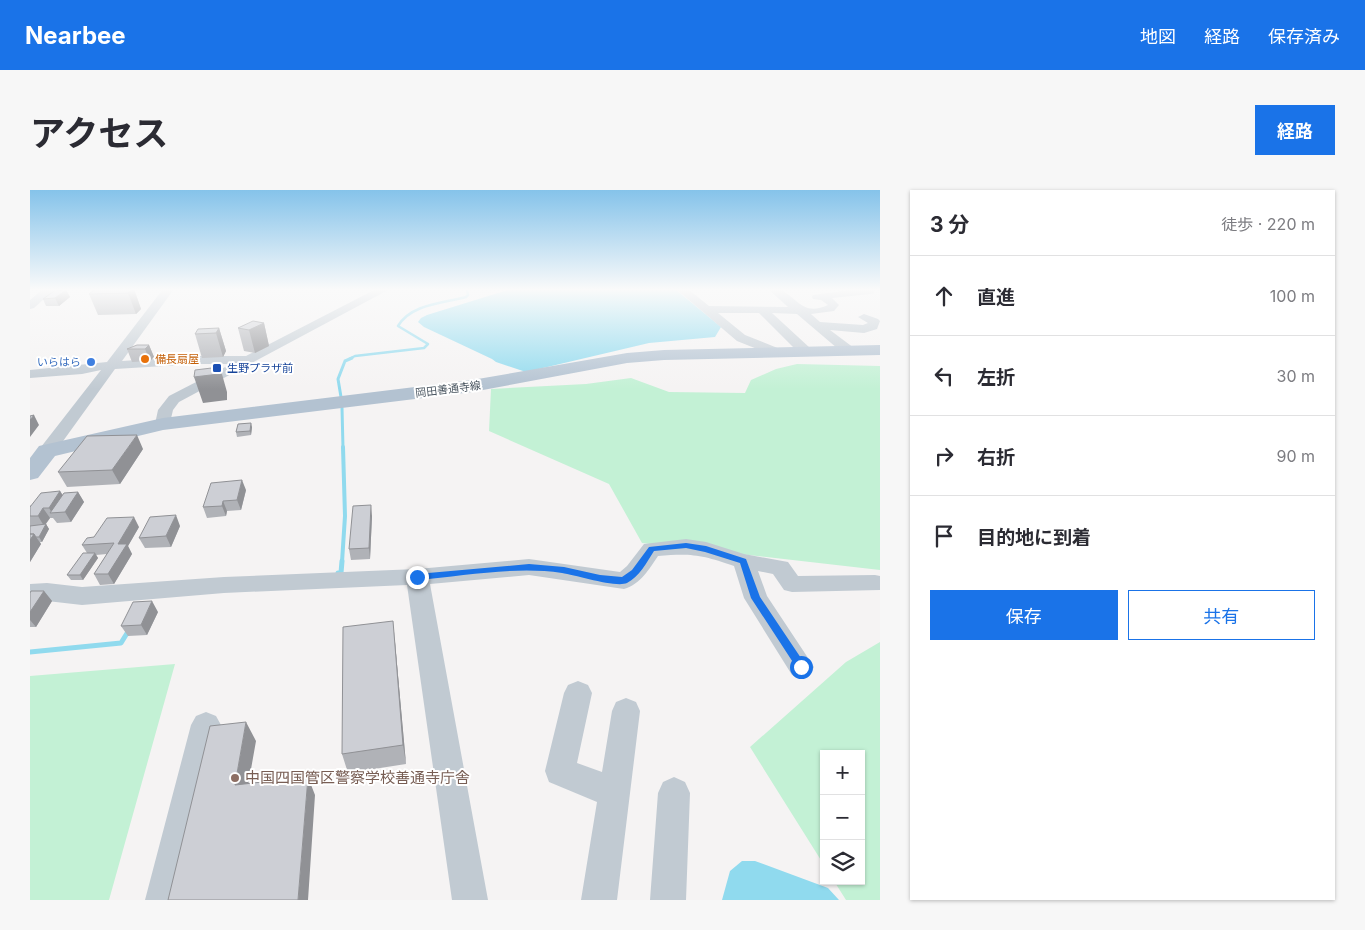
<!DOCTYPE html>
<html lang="ja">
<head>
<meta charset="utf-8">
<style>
	:root { --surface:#fff; --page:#f7f7f7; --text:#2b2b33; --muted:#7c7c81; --line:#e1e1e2; --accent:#1a73e8 }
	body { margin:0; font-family:Inter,"Noto Sans JP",sans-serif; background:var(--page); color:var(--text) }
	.controls { position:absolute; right:15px; bottom:15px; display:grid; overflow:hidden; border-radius:0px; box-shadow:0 1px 4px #0004 }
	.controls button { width:45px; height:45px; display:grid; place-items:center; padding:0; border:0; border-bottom:1px solid var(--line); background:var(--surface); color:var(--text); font:25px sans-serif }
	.stop { position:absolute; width:15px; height:15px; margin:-11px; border:4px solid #1a73e8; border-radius:50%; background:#fff }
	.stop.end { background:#1a73e8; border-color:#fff; box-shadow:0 1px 5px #0008 }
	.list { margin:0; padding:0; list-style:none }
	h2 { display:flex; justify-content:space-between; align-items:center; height:65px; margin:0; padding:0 20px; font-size:21px }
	h2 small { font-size:16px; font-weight:400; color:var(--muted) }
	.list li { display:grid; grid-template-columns:32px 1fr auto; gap:15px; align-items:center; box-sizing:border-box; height:80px; padding:0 20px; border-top:1px solid var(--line) }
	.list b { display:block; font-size:19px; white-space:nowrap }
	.list em { font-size:16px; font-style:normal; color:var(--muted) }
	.actions { display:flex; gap:10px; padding:15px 20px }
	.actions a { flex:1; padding:11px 0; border:1px solid var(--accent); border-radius:0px; text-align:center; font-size:18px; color:var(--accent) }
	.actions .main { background:var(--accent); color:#fff }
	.icon { flex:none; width:28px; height:28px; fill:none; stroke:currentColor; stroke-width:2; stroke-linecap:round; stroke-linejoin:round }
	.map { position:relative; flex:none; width:850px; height:710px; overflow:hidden; border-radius:0px }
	header { display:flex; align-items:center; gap:30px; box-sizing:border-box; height:70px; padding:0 25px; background:var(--accent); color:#fff }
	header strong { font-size:24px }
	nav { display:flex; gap:28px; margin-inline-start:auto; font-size:18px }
	.intro { display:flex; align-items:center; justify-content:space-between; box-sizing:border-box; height:120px; padding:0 30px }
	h1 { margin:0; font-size:35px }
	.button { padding:12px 22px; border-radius:0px; background:var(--accent); color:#fff; font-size:18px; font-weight:700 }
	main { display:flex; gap:30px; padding:0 30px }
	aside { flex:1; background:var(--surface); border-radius:0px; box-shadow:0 1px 4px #0004 }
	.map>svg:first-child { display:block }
	.green { fill:#c3f1d5 }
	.water { fill:#90daee }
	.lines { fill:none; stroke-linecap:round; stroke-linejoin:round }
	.stream-far3 { stroke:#90daee; stroke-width:2.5 }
	.stream-far2 { stroke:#90daee; stroke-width:3 }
	.stream-far1 { stroke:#90daee; stroke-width:4 }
	.stream { stroke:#90daee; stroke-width:5 }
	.minor { fill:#c1cad2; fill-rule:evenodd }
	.major { fill:#b3c2d1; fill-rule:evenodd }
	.wall { fill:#b0b2b7 }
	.shaded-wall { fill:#909195 }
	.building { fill:#cdcfd5; stroke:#909195 }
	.route { fill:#1a73e8 }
	.food-dot { fill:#e8710a; stroke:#fff; stroke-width:2 }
	.shop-dot { fill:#3f7fe0; stroke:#fff; stroke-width:2 }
	.transit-dot { fill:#1a4fb4; stroke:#fff; stroke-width:2 }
	.education-dot { fill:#8d6e63; stroke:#fff; stroke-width:2 }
	.labels { text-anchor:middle; stroke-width:4; stroke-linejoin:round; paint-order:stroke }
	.far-food-label { font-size:11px; fill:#c56008; stroke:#fff; text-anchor:start }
	.far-shop-label { font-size:11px; fill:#366cbe; stroke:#fff; text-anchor:end }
	.far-transit-label { font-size:11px; fill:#164399; stroke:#fff; text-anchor:start }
	.far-street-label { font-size:11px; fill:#4a5661; stroke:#fff }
	.near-education-label { font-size:15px; fill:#785e54; stroke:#fff; text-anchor:start }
</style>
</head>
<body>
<header>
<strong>Nearbee</strong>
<nav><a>地図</a><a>経路</a><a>保存済み</a></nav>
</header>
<div class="intro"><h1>アクセス</h1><a class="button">経路</a></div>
<main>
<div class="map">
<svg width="850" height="710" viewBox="0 0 850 710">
	<rect width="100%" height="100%" fill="#f5f3f3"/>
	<!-- green -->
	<path class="green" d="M767 174 850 176V380L612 353 579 294 459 241 461 199 556 194 601 188 639 202 715 203 721 190 746 179Z
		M850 452V710H816L804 691H831V564H794V675L720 557 816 472Z
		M145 474 79 710H0V486Z"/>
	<!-- water -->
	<path class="water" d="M481 99H645L691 137 685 147 619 153 496 182 466 172 462 169 394 137 388 132 391 128 397 125Z
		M712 671H725L798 698 809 710H692L700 681Z"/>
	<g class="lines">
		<!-- stream-far3 -->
		<path class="stream-far3" d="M319 169 325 166 394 158 398 154 368 136C381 114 413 113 436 107L438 105 437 99"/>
		<!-- stream-far2 -->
		<path class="stream-far2" d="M311 207 308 189 315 171 322 168
			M312 218 313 258"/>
		<!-- stream-far1 -->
		<path class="stream-far1" d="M312 372 315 326 313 257"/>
		<!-- stream -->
		<path class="stream" d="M308 383H311L312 371
			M0 462 91 453 99 440"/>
		<!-- minor -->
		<path class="minor" d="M13 99H25L4 118 0 119V110Z
			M133 99H144L92 171 167 166H216L346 99H360L149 212 143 220 139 237H127L125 234 128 220 139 206 201 174H167L85 179 23 265 17 266 11 265 8 261 11 257 71 180 52 184 0 188V180L77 172Z
			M646 99H658L679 116 758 117 738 99C742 99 747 99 750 100 768 107 772 127 798 115L791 110 783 109 782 107 783 105 827 99H844V103L840 104 802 108 809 115 804 121 781 124 790 132 833 135 838 133 828 127 834 124 848 129 850 131 847 139 834 143 800 140 824 158 825 161 824 164H814L767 124 742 123 780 158 781 161 780 164H770L729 123H688L715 145 750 159 751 162 745 166 707 151Z
			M656 349 676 352 714 364 758 372 768 386 845 385 850 386V400L762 402 754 400 743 384 728 381 737 406 784 477 780 485 771 488 762 485 714 408 704 376C672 365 662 363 628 366 619 379 611 394 594 399L499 385 400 394 458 710H422L377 395 194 403 52 415 17 411 0 412V394L17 393 52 397 194 387 387 379 499 369 590 382 597 376 614 354Z
			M548 491 558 495 562 503 547 573 572 582 582 521 586 512 596 508 606 512 610 521 587 710H551L567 612 519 592 515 581 534 503 538 495Z
			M176 522 186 526 191 535 151 710H115L161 535 166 526Z
			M644 587 655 592 660 603 656 710H620L628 603 633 592Z"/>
		<!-- major -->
		<path class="major" d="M850 155V165L634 170 597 173 442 202 133 240 25 266 8 288 0 290V268L9 256 133 228 442 190 597 163 634 160Z"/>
	</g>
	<!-- wall -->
	<path class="wall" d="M65 99H104L111 119 106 124 68 125 59 104Z
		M36 100 40 107 29 116H16L13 109Z
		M234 133 239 156 225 163 214 161 208 138Z
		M189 138 196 161 193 167 172 168 165 144Z
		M119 155 124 167 120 171 102 172 97 159Z
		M222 237 221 245 207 247 206 242Z
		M113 259 90 294 37 297 28 282Z
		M216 300 211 320 197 321 196 326 177 328 173 317Z
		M30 301 33 305 48 302 54 312 41 332 27 333 23 328H20L16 334 19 339 12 352H10L11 354 0 372V315L1 316Z
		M342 326 340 369 321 370 319 359Z
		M150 336 141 357 115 358 109 348Z
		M109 337 98 356 102 364 84 394 70 395 64 384 77 364 66 365 68 368 53 390H41L37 385 57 363 52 355 64 347Z
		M14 401 22 411 6 437H0V403Z
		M128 422 117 445 98 446 91 436Z
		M365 452 376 574 318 583 312 564Z"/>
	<!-- shaded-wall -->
	<path class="shaded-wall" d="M102 99H104L111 119 106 124 98 103Z
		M36 100 40 107 29 116 25 108Z
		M234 133 239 156 225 163 219 140Z
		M189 138 196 161 193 167 186 143Z
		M119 155 124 167 120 171 115 159Z
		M190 177 197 202V210L173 213 164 187Z
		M4 225 9 235 0 247V230Z
		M221 233 222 237 221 245 220 241Z
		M107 245 113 259 90 294 82 280Z
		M212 290 216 300 211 320 207 310Z
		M30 301 36 312 22 323 19 318Z
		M48 302 54 312 41 332 35 322Z
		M193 311 197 321 196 326 192 316Z
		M341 315 342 326 340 369 339 358Z
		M13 318 20 328 14 336 8 326Z
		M146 325 150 336 141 357 136 346Z
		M104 327 109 337 98 356 102 364 84 394 78 384 88 354Z
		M16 334 19 339 12 352 9 347Z
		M4 344 11 354 0 372V350Z
		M65 363 68 368 53 390 50 385Z
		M14 401 22 411 6 437 0 430V422Z
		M122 411 128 422 117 445 111 435Z
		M363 431 365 452 376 574 373 555Z
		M216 532 226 551 215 613 205 595Z
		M278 587 285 605 278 710H268Z"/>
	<!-- building -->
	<path class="building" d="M65 99H102L98 103 59 104Z
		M36 100 25 108 13 109 24 101Z
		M223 131 234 133 219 140 208 138Z
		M189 138 186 143 165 144 168 139Z
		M107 155H119L115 159H97Z
		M190 177 189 184 164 187 165 180Z
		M4 225 0 230V226Z
		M221 233 220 241 206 242 208 234Z
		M107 245 82 280 28 282 57 246Z
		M212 290 207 310 193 311 192 316 173 317 181 293Z
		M30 301 19 318H13L8 326H0V317L11 303Z
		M48 302 35 322 20 323 34 303Z
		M341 315 339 358 319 359 323 316Z
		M146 325 136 346 109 348 120 327Z
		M104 327 88 354H97L78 384H64L84 353 52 355 57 348 64 347 77 328Z
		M16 334 9 347H6L4 344H0V336Z
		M0 344H4L0 350Z
		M53 363H65L50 385H37Z
		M1 401H14L0 422V403Z
		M122 411 111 435 91 436 103 412Z
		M363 431 373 555 312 564 313 437Z
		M216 532 205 595 278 587 268 710H138L180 536Z"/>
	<!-- sky -->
	<linearGradient id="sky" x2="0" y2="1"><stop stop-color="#85c3ea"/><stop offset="0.5" stop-color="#fafafa"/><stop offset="1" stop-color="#fafafa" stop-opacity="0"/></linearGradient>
	<rect width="850" height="199" fill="url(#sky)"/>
	<!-- route -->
	<path class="route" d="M656 353 676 356 716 369 730 407 775 474V480H768L721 408 710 373 675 362 656 358 624 361C617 372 609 387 597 393 586 398 546 385 532 383 485 376 435 386 387 390L383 387 387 384 499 374 534 377 570 385 592 387 602 380 619 357Z"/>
	<!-- markers -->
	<circle class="food-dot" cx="115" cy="169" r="5"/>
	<circle class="shop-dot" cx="61" cy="172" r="5"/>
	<rect class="transit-dot" x="182" y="173" width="10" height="10" rx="2.5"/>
	<circle class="education-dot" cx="205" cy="588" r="5"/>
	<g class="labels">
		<!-- far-food labels -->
		<g class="far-food-label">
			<text x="125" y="173">備長扇屋</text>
		</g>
		<!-- far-shop labels -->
		<g class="far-shop-label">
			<text x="51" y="176">いらはら</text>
		</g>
		<!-- far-transit labels -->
		<g class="far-transit-label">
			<text x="197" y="182">生野プラザ前</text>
		</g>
		<!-- far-street labels -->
		<g class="far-street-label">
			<text transform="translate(418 199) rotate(-7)" y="4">岡田善通寺線</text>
		</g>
		<!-- near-education labels -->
		<g class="near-education-label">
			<text x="215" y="593">中国四国管区警察学校善通寺庁舎</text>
		</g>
	</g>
</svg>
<div class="controls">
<button>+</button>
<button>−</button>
<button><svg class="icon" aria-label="layers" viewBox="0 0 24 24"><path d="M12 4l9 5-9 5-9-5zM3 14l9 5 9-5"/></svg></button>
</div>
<div class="stop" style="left:771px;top:477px"></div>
<div class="stop end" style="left:387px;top:387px"></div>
</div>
<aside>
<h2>3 分<small>徒歩 · 220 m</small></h2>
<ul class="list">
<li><svg class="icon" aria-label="ahead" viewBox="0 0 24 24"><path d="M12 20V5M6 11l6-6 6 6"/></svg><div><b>直進</b></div><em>100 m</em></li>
<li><svg class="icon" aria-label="left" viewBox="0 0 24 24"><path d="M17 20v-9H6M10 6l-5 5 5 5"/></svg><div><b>左折</b></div><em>30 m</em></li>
<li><svg class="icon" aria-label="right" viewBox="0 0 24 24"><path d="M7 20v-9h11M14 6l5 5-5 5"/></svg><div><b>右折</b></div><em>90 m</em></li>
<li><svg class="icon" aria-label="arrive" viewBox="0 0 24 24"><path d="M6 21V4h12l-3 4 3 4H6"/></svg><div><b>目的地に到着</b></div></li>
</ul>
<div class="actions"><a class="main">保存</a><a>共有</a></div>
</aside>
</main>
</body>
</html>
